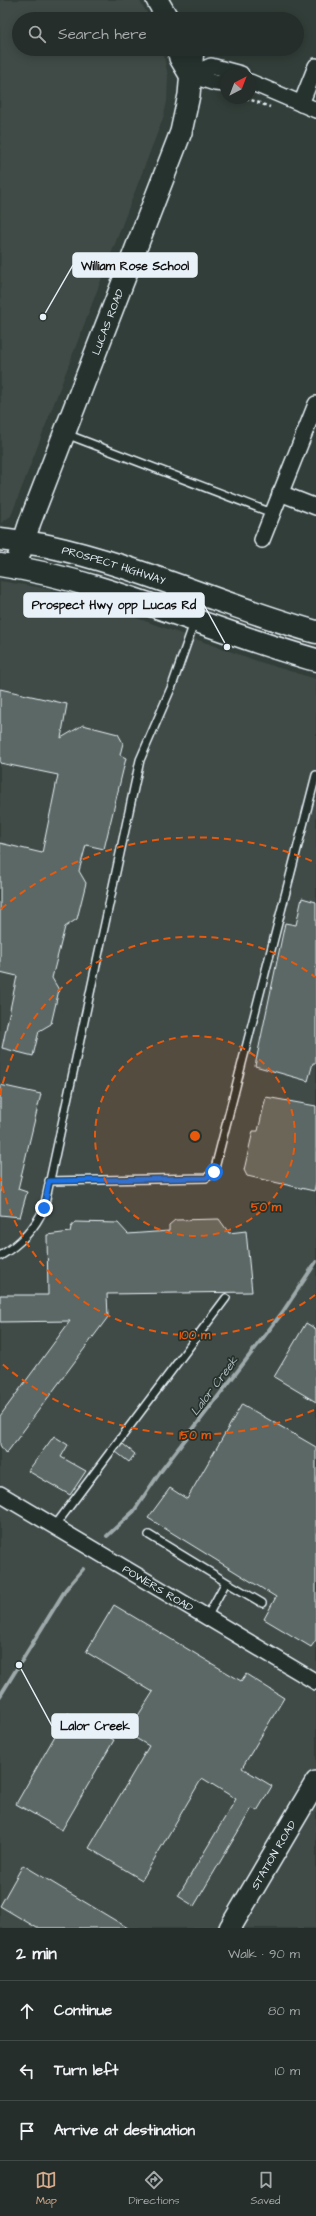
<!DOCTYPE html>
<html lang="en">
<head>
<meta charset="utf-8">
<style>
	:root { --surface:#262e2b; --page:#323a37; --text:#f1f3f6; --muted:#a4a8a9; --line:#424a47; --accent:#d6ab8b }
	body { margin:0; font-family:"Architects Daughter",sans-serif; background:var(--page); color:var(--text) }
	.compass { position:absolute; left:220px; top:68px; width:36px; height:36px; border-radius:50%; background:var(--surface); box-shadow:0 2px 10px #0003; rotate:42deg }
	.stop { position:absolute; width:12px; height:12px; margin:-9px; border:3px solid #1a73e8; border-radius:50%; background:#fff }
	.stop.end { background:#1a73e8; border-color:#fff; box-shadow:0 1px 4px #0008 }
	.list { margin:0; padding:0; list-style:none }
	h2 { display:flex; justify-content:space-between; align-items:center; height:52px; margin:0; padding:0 16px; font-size:17px }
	h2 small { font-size:13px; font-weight:400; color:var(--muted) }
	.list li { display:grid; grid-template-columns:26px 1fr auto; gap:12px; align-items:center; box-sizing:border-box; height:60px; padding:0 16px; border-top:1px solid var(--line) }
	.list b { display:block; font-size:15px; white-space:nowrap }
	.list em { font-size:13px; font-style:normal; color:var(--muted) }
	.icon { flex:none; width:22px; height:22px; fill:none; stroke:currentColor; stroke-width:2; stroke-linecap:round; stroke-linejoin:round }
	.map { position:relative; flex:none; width:316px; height:1928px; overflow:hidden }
	.search { position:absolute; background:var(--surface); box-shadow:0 2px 10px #0003; left:12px; right:12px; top:12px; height:44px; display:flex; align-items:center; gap:10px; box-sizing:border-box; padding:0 14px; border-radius:22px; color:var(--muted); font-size:15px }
	.sheet { height:232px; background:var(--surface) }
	nav { display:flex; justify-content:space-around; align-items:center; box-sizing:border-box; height:56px; border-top:1px solid var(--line); background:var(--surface); font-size:11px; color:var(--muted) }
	nav a { display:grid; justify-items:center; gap:2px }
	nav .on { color:var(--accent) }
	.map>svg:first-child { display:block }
	.built { fill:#3f4b46 }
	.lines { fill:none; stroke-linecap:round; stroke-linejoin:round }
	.stream { stroke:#9ea9ab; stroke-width:4 }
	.building { fill:#5c6865; stroke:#e8f1f8 }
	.lane-casing { stroke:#e8f1f8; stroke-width:10 }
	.street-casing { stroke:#e8f1f8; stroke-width:18 }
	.secondary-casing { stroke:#e8f1f8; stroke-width:24 }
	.primary-casing { stroke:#e8f1f8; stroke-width:25 }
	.path { stroke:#e8f1f8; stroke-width:2.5; stroke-dasharray:3 3; stroke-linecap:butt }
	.lane { stroke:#26332d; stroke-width:7 }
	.street { stroke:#26332d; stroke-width:15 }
	.secondary { stroke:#26332d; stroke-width:21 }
	.primary { stroke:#26332d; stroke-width:22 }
	.route { stroke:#1a73e8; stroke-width:5 }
	.ring { fill:none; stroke:#e8590c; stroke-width:2; stroke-dasharray:7 5 }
	.labels { text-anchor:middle; stroke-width:3.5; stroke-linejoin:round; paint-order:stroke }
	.street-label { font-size:11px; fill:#e8f1f8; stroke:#26332d }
	.water-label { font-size:12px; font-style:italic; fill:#b1bbbe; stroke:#26332d }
	.centre { fill:#e8590c; stroke:#26332d; stroke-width:2 }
	.ring-label { font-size:12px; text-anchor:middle; font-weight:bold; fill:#e8590c; stroke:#26332d; stroke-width:3.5; stroke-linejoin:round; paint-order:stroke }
	.leader { fill:none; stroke:#e8f1f8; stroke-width:1.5 }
	.callout-dot { fill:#e8f1f8; stroke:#26332d; stroke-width:1.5 }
	.callout { fill:#e8f1f8; stroke:#e8f1f8; stroke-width:1.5 }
	.callout-label { font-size:12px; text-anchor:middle; font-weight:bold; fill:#111 }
</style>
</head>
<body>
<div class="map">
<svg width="316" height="1928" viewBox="0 0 316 1928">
	<rect width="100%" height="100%" fill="#323e39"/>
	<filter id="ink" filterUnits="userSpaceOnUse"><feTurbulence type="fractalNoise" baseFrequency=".025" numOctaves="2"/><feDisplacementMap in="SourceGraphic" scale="8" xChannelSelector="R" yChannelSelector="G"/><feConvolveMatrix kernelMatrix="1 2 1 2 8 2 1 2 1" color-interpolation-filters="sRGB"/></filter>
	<g filter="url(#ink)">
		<!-- built -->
		<path class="built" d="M0 0H139L151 19H19V49H163L168 77 167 102 163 118 11 516 1 523Z
			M0 581 43 588 89 601 260 662 316 679V1928H0Z"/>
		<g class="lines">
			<!-- stream -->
			<path class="stream" d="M107 1536 134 1511 161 1471 282 1313 316 1262
				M0 1696 66 1589 83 1569"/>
		</g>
		<!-- building -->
		<path class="building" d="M0 689 67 704 61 738 83 725 118 734 123 743 120 755 126 758 104 849 86 845 79 871 86 883 77 919 65 927 52 978 59 990 51 1024 39 1031 33 1056 2 1048 17 976 0 972V843L42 853 58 775 0 763Z
			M302 898 316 902V1063H313L308 1081 255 1066 285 923 296 925Z
			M0 1085 41 1094 18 1189 27 1192 20 1217 0 1215Z
			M266 1097 316 1106V1182L314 1191 247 1176 244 1170 253 1131H258Z
			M219 1219 229 1233 246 1231 252 1292 107 1294 108 1317 6 1454 0 1445V1416L70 1321 0 1322V1295H48L47 1235 70 1232 71 1227 75 1222 118 1223 128 1234 169 1231V1225L175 1220Z
			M306 1323 316 1329V1402L274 1377Z
			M242 1404 316 1447V1640L311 1647 264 1619 276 1597 148 1518 170 1488 187 1499Z
			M54 1436 68 1445 61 1457 86 1471 70 1495 28 1471Z
			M123 1444 135 1454 129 1462 116 1452Z
			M114 1605 241 1681 246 1674 284 1698 242 1768 272 1786 257 1811 252 1808 194 1906 178 1896 236 1799 202 1778 142 1880 89 1848 149 1746 127 1733 153 1692 86 1652Z
			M68 1713 114 1740 62 1830 16 1804Z
			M23 1865 128 1928H37L0 1906Z"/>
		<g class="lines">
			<defs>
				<path id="lane" d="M66 434 272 513
					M49 1181 206 1178 214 1172 316 775
					M0 1256C20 1244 35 1229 44 1208L140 760 172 686 194 623
					M54 1527 226 1298
					M149 1535 226 1582
					M207 1617 226 1582 262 1603"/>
				<g id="street">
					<path d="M190 75 211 66 241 74"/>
					<path d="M190 75 215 83 226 84"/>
					<path d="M250 82 316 110"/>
					<path d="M301 104 316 66"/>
					<path d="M280 493 316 507"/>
					<path d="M262 540 316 404"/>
					<path id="s1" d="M0 1494 316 1682"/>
				</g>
				<g id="secondary">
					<path d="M157 0 168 19"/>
					<path d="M178 49 180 58 190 75"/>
					<path id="s2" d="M15 568 30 522 181 132 189 95 193 49"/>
					<path id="s3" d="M230 1928 316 1782"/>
				</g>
				<g id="primary">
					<path id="s4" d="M0 539C16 541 32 543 48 546 139 566 226 607 316 632"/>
					<path d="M0 565C109 581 210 631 316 660"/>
				</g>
			</defs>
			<!-- lane casing -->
			<use href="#lane" class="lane-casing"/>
			<!-- street casing -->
			<use href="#street" class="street-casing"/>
			<!-- secondary casing -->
			<use href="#secondary" class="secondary-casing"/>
			<!-- primary casing -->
			<use href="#primary" class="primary-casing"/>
			<!-- path -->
			<path class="path" d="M246 98 270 107"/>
			<!-- lane -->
			<use href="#lane" class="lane"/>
			<!-- street -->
			<use href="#street" class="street"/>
			<!-- secondary -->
			<use href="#secondary" class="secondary"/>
			<!-- primary -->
			<use href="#primary" class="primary"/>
		</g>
	</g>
	<g class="lines" filter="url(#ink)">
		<!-- route -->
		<path class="route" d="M44 1208 49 1181 206 1178 214 1172"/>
	</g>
	<!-- distance rings -->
	<circle cx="195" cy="1136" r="100" fill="#e8590c" fill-opacity=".12"/>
	<g class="ring">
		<circle cx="195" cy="1136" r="100"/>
		<path d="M315 1295A199 199 0 0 1 0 1177M0 1095A199 199 0 0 1 315 977"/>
		<path d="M314 1410A299 299 0 0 1 1 1363M1 909A299 299 0 0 1 314 862"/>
	</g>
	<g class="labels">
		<!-- street labels -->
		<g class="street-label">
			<text dy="4" stroke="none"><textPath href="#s2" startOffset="263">LUCAS ROAD</textPath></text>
			<text dy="4" stroke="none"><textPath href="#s4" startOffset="117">PROSPECT HIGHWAY</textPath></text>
			<text dy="4" stroke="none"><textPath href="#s1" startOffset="184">POWERS ROAD</textPath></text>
			<text dy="4" stroke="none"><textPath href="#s3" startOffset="85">STATION ROAD</textPath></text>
		</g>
		<!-- water labels -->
		<g class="water-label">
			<text transform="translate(214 1386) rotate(-53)" y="4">Lalor Creek</text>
		</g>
	</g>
	<circle cx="195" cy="1136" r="6" class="centre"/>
	<g class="ring-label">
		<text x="266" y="1211">50 m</text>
		<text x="195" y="1339">100 m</text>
		<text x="195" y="1439">150 m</text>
	</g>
	<!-- callouts -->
	<path class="leader" d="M43 317L73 265M227 647L204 605M19 1665L52 1726"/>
	<g class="callout-dot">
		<circle cx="43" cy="317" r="4"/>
		<circle cx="227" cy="647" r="4"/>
		<circle cx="19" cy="1665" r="4"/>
	</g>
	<g class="callout">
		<rect x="73" y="253" width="124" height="24" rx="4"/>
		<rect x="24" y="593" width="180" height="24" rx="4"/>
		<rect x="52" y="1714" width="86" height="24" rx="4"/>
	</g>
	<g class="callout-label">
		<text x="135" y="270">William Rose School</text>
		<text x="114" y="609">Prospect Hwy opp Lucas Rd</text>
		<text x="95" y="1730">Lalor Creek</text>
	</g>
</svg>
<svg class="compass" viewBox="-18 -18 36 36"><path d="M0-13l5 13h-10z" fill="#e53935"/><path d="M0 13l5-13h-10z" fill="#a4a8a9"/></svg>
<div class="stop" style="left:214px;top:1172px"></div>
<div class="stop end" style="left:44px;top:1208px"></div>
<div class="search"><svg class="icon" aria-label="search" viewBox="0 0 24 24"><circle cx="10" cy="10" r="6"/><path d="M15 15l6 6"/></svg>Search here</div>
</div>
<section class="sheet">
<h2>2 min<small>Walk · 90 m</small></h2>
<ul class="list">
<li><svg class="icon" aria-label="ahead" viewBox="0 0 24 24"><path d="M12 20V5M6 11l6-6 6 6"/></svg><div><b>Continue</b></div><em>80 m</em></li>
<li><svg class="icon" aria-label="left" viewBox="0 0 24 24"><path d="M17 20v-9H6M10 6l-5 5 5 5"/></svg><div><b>Turn left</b></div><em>10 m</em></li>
<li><svg class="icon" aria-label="arrive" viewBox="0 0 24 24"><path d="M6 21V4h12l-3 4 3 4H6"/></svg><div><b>Arrive at destination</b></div></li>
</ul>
</section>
<nav>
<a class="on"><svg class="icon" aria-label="map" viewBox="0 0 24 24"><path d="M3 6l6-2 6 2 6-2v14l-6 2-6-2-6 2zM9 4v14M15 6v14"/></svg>Map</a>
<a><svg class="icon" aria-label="directions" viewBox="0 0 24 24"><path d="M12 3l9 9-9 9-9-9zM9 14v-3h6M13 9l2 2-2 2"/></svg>Directions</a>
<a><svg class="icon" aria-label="saved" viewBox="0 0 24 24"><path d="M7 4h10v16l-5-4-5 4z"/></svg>Saved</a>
</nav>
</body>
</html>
